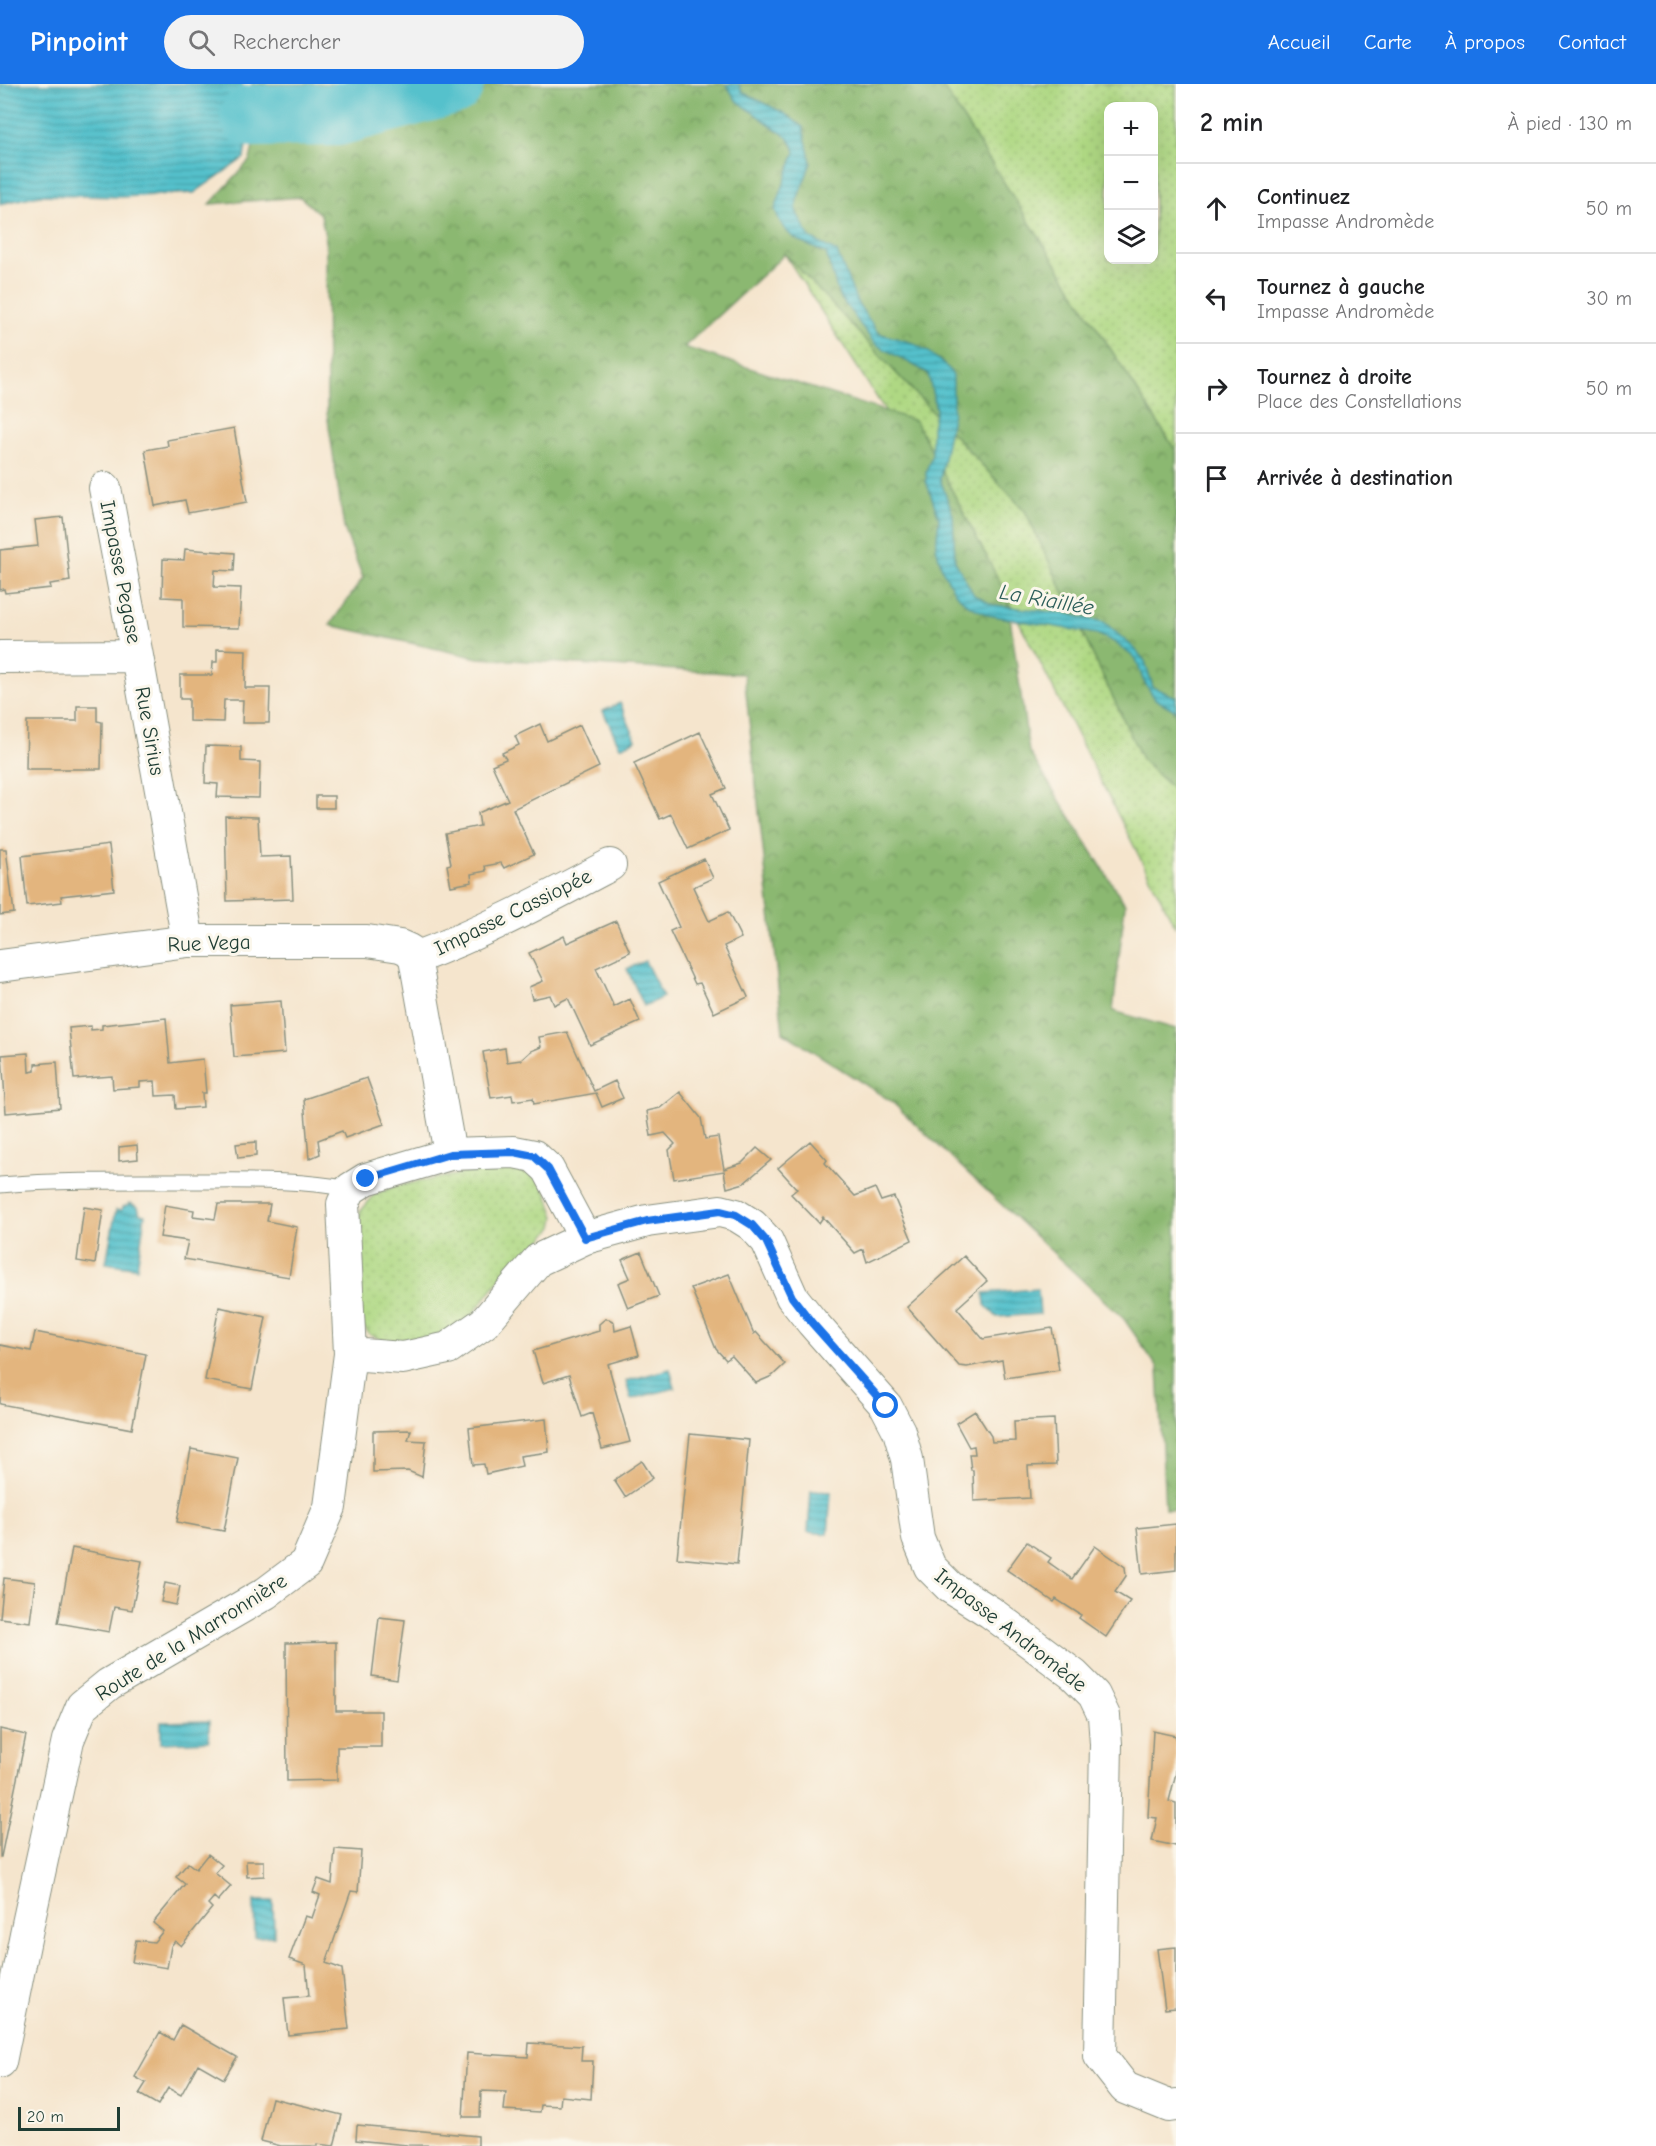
<!DOCTYPE html>
<html lang="fr">
<head>
<meta charset="utf-8">
<style>
	:root { --surface:#fff; --page:#f2f2f2; --text:#202124; --muted:#757577; --line:#e0e0e0; --accent:#1a73e8 }
	body { margin:0; font-family:"Comic Neue",sans-serif; background:var(--page); color:var(--text) }
	.controls { position:absolute; right:18px; top:18px; display:grid; overflow:hidden; border-radius:12px; box-shadow:0 6px 24px #0002 }
	.controls button { width:54px; height:54px; display:grid; place-items:center; padding:0; border:0; border-bottom:2px solid var(--line); background:var(--surface); color:var(--text); font:30px sans-serif }
	.scale { position:absolute; left:18px; bottom:15px; width:102px; box-sizing:border-box; padding-left:6px; border:3px solid #1f3d34; border-top:0; font-size:16px; line-height:21px; white-space:nowrap; color:#1f3d34; -webkit-text-stroke:4px #fbf7ec; paint-order:stroke }
	.stop { position:absolute; width:18px; height:18px; margin:-14px; border:4px solid #1a73e8; border-radius:50%; background:#fff }
	.stop.end { background:#1a73e8; border-color:#fff; box-shadow:0 2px 6px #0008 }
	.list { margin:0; padding:0; list-style:none }
	h2 { display:flex; justify-content:space-between; align-items:center; height:78px; margin:0; padding:0 24px; font-size:26px }
	h2 small { font-size:20px; font-weight:400; color:var(--muted) }
	.list li { display:grid; grid-template-columns:39px 1fr auto; gap:18px; align-items:center; box-sizing:border-box; height:90px; padding:0 24px; border-top:2px solid var(--line) }
	.list b { display:block; font-size:22px; white-space:nowrap }
	.list p { margin:0; font-size:20px; white-space:nowrap; color:var(--muted) }
	.list em { font-size:20px; font-style:normal; color:var(--muted) }
	.icon { flex:none; width:33px; height:33px; fill:none; stroke:currentColor; stroke-width:2; stroke-linecap:round; stroke-linejoin:round }
	.map { position:relative; flex:none; width:1176px; height:2062px; overflow:hidden }
	header { display:flex; align-items:center; gap:36px; box-sizing:border-box; height:84px; padding:0 30px; background:var(--accent); color:#fff }
	header strong { font-size:28px }
	nav { display:flex; gap:33px; margin-inline-start:auto; font-size:21px }
	.search { width:420px; height:54px; background:var(--page); display:flex; align-items:center; gap:15px; box-sizing:border-box; padding:0 21px; border-radius:33px; color:var(--muted); font-size:22px }
	main { display:flex }
	aside { flex:1; background:var(--surface) }
	.map>svg:first-child { display:block }
	.grass { fill:url(#grass-dots); stroke:#678a5c; stroke-width:1.5; fill-rule:evenodd }
	.forest { fill:url(#forest-crowns); stroke:#557a52; stroke-width:1.5 }
	.water { fill:url(#water-rules); stroke:#3a7f80; stroke-width:1.5 }
	.lines { fill:none; stroke-linecap:round; stroke-linejoin:round }
	.river { stroke:#54c1cc; stroke-width:62 }
	.building { fill:#e3b57e }
	.lane-casing { stroke:#8a9180; stroke-width:17 }
	.street-casing { stroke:#8a9180; stroke-width:34 }
	.lane { stroke:#fff; stroke-width:15 }
	.street { stroke:#fff; stroke-width:32 }
	.route { stroke:#1a73e8; stroke-width:8 }
	.labels { text-anchor:middle; stroke-width:6; stroke-linejoin:round; paint-order:stroke }
	.street-label { font-size:21px; fill:#1f3d34; stroke:#fbf7ec }
	.water-label { font-size:22px; font-style:italic; fill:#2c5e5a; stroke:#fbf7ec }
</style>
</head>
<body>
<header>
<strong>Pinpoint</strong>
<div class="search"><svg class="icon" aria-label="search" viewBox="0 0 24 24"><circle cx="10" cy="10" r="6"/><path d="M15 15l6 6"/></svg>Rechercher</div>
<nav><a>Accueil</a><a>Carte</a><a>À propos</a><a>Contact</a></nav>
</header>
<main>
<div class="map">
<svg width="1176" height="2062" viewBox="0 0 1176 2062">
	<defs>
		<pattern id="grass-dots" width="8" height="8" patternUnits="userSpaceOnUse" patternTransform="scale(1.5)"><rect width="8" height="8" fill="#afd883"/><path d="M2 2h.1M6 6h.1" fill="none" stroke="#96ba72" stroke-width="1.8" stroke-linecap="round"/></pattern>
		<pattern id="forest-crowns" width="20" height="18" patternUnits="userSpaceOnUse" patternTransform="scale(1.5)"><rect width="20" height="18" fill="#8bb871"/><path d="M2 6a3 3 0 1 1 6 0M12 15a3 3 0 1 1 6 0" fill="none" stroke="#71975e"/></pattern>
		<pattern id="water-rules" width="6" height="5" patternUnits="userSpaceOnUse" patternTransform="scale(1.5)"><rect width="6" height="5" fill="#54c1cc"/><path d="M0 2.5h6" fill="none" stroke="#459ea6"/></pattern>
	</defs>
	<rect width="100%" height="100%" fill="#fbf7ec"/>
	<filter id="ink" filterUnits="userSpaceOnUse"><feTurbulence type="fractalNoise" baseFrequency=".0167" numOctaves="2"/><feDisplacementMap in="SourceGraphic" scale="12" xChannelSelector="R" yChannelSelector="G"/><feConvolveMatrix kernelMatrix="1 2 1 2 8 2 1 2 1" color-interpolation-filters="sRGB"/></filter>
	<filter id="wash" filterUnits="userSpaceOnUse"><feTurbulence type="fractalNoise" baseFrequency=".008" numOctaves="4" result="noise"/><feDisplacementMap in="SourceGraphic" scale="24" xChannelSelector="R" yChannelSelector="G"/><feGaussianBlur stdDeviation="1.35" result="paint"/><feColorMatrix in="noise" values="0 0 0 0 0 0 0 0 0 0 0 0 0 0 0 0 0 1.4 0 .05"/><feComposite in="paint" operator="in"/></filter>
	<g filter="url(#wash)">
		<rect width="100%" height="100%" fill="#f5e5cd"/>
		<!-- grass -->
		<path class="grass" d="M804 0H1176V844L1012 524 784 169ZM1108 22H1154V176H1108Z
			M503 1082 518 1084 531 1089 544 1101 555 1133 553 1143 541 1157 505 1188 467 1238 429 1258H388L370 1251 359 1237 357 1141 360 1128 375 1110 396 1102Z"/>
		<!-- forest -->
		<path class="forest" d="M252 0H941L1176 367V708L1143 677 1025 427 785 170 684 263 916 337 1007 512 1029 668 1125 820 1113 927 1176 945V1426L1165 1425 1158 1284 1124 1235 891 1017 783 948 744 590 478 574 330 541 363 494 344 444 327 329 326 157 321 131 300 113 210 120 250 76 260 31Z"/>
		<!-- water -->
		<path class="water" d="M0 0H242L251 32 244 74 194 109 121 113 39 111 0 120Z
			M726 0H739L742 8 784 29 803 43 811 79 797 116 796 127 810 154 837 168 857 218 878 249 913 259 929 268 949 285 953 292V328L940 395 953 431 955 477 974 511 993 521 1063 529 1104 538 1135 565 1145 577 1153 603 1176 613V627L1155 615 1143 596 1136 575 1114 558 1097 550 988 531 968 521 955 509 942 485 936 463 939 434 926 397V388L932 370V343L936 326 928 289 875 260 839 212 826 169C801 158 784 155 775 125L795 68 793 61 788 54 736 16Z
			M620 619 636 656 620 663 603 627Z
			M645 877 663 913 644 922 627 885Z
			M130 1119 138 1123 140 1130 145 1131 137 1184 106 1179 116 1126 121 1127 123 1123Z
			M1038 1205 1040 1230 997 1233 985 1221 984 1209Z
			M670 1285 675 1304 631 1315 626 1297Z
			M811 1407 831 1408 828 1450 808 1448Z
			M209 1637V1657L161 1659V1638Z
			M254 1817H273L274 1852 255 1853Z"/>
		<g class="lines">
			<!-- river -->
			<path class="river" d="M251 32 337 31 453 0"/>
		</g>
		<g id="blocks">
			<!-- building -->
			<path class="building" d="M234 344 247 418 188 429 185 416 155 422 145 366 168 362 167 356Z
				M63 433 70 497 50 500 51 504 5 509 4 505 0 506V466L38 462 35 436Z
				M185 465 235 469 234 487 215 486 214 503 241 504 239 544 183 543V514L162 513 163 475 184 476Z
				M217 565 246 566 245 604H270L269 639H242L243 616H224L223 638 189 637V615H180V591H212L213 578H217Z
				M77 622H97V637L102 638 101 685H26L27 637H77Z
				M540 640 547 657 580 641 599 683 513 725 534 770 504 784 501 779 485 782 486 787 471 790 472 798 451 802 447 781 451 780 445 749 480 742 478 729 508 716 492 681 506 675 502 669 519 661 515 652Z
				M700 648 726 704 712 710 729 746 688 765 671 730 660 735 634 679Z
				M206 662 241 663V677L260 678 259 714 217 713 218 700 205 699Z
				M316 712H334V724H316Z
				M225 732 258 733 260 773 291 772 293 815 227 817Z
				M109 761 114 806 61 812 62 818 27 822 22 772Z
				M0 765H6L14 829 0 831Z
				M704 775 713 794 693 803 709 837 728 828 741 854 724 862 748 913 714 929 700 899 695 900 670 847 679 843 658 797Z
				M616 837 630 868 596 884 614 923 630 915 640 938 590 961 568 914 554 921 550 911 532 915 529 903 543 897 529 869 564 852 567 859Z
				M281 917 285 969 234 973 230 921Z
				M166 934 170 979 203 975 206 1009H202L203 1023 176 1025 175 1011 156 1012 155 997 140 998V1003L113 1005 112 992 74 995 69 944 91 942V946L102 945V941Z
				M567 948 594 1007 615 997 623 1014 602 1023 596 1009 534 1020 533 1014 513 1017 512 1011 491 1014 483 968 505 964 507 978 521 976 531 967 541 963 539 953Z
				M28 969 29 988 35 987V980L57 978 60 1024 6 1029 2 971Z
				M367 994 384 1040 345 1054 342 1047 318 1056 320 1070 309 1075 304 1015Z
				M680 1008 701 1034 705 1055 718 1053 724 1085 742 1079 757 1064 771 1076 744 1099 727 1104 724 1087 674 1095 669 1066 675 1060 665 1049 651 1052 647 1027 660 1024Z
				M810 1057 827 1076 825 1079 855 1112 875 1104 881 1117 894 1113 912 1156 867 1178 863 1165 855 1169 823 1133 819 1139 791 1110 797 1105 778 1084Z
				M256 1058V1072L238 1074 236 1060Z
				M137 1061 138 1075 119 1077V1063Z
				M218 1120H270L267 1137 297 1143 289 1193 184 1175 188 1157 160 1153 165 1121 194 1126 193 1132 215 1135Z
				M84 1123 103 1126 95 1180 77 1177Z
				M641 1168 659 1212 628 1224 618 1199 630 1194 622 1176Z
				M964 1172 987 1197 957 1224 983 1255 1052 1244 1059 1286 1005 1294 1002 1276 967 1283 959 1282 907 1223Z
				M729 1190 754 1250 756 1248 785 1280 772 1292 756 1299 732 1272 726 1276 716 1265 691 1204Z
				M219 1223 266 1233 252 1305 205 1296Z
				M605 1235H609L614 1238 615 1247 631 1242 639 1271 608 1280 630 1358 602 1365 592 1329 582 1333 569 1291 543 1299 533 1267 599 1247V1240Z
				M35 1248 146 1270 132 1345 0 1320V1261L31 1267Z
				M975 1327 991 1352 992 1358 1015 1357 1014 1337 1054 1335 1056 1381 1028 1382 1030 1414 974 1417 973 1386H971L969 1370H975L974 1362 969 1363 956 1339Z
				M546 1335 549 1368 520 1372 522 1382 486 1390 484 1380 473 1381 469 1344Z
				M411 1346 408 1356 426 1357 422 1393 408 1387 373 1388V1347Z
				M690 1350 749 1356 737 1480 677 1474Z
				M191 1365 238 1374 224 1447 177 1438Z
				M642 1377 653 1394 625 1413 614 1396Z
				M1176 1440V1486L1142 1490 1137 1444Z
				M1027 1458 1051 1474 1048 1478 1072 1495 1095 1462 1125 1483 1126 1492 1115 1508 1130 1517 1106 1553 1079 1534 1081 1531 1056 1515 1054 1518 1007 1486Z
				M72 1464 142 1477 132 1526 114 1523 109 1548 58 1539Z
				M4 1494 35 1498 30 1538 0 1534Z
				M165 1499 180 1502 176 1521 161 1518Z
				M379 1533 405 1536 397 1596 372 1592Z
				M336 1558V1627H381V1663H337V1696L287 1697 286 1559Z
				M0 1645 26 1651 1 1773H0Z
				M1153 1647 1176 1652V1689L1169 1717 1176 1719V1762L1152 1757 1157 1734 1148 1733Z
				M335 1765 361 1767 358 1808 351 1807 326 1879 342 1885 349 1945 288 1951 284 1914 309 1912 306 1881 289 1875 305 1832 312 1834 320 1811 313 1808 318 1795 332 1800Z
				M208 1770 222 1781 215 1789 231 1802 218 1817 214 1813 208 1820 212 1824 181 1862 175 1857 171 1862 167 1884 132 1878 136 1856 154 1858 163 1847 153 1839 185 1800 176 1793 188 1779 196 1785Z
				M246 1777H264V1792L247 1793Z
				M1176 1863V1924L1165 1925 1157 1865Z
				M181 1941 237 1973 224 1995 198 1980 181 2011 168 2004 158 2021 139 2010 146 1999 135 1993 160 1948 173 1956Z
				M529 1959 582 1962 581 1977H593L591 2015 561 2012 560 2022 541 2021 540 2028 504 2026 506 2008 481 2007 480 2033H463L467 1969 528 1973Z
				M272 2014 342 2031 334 2062 317 2060V2062H281L261 2057Z
				M357 2041 478 2052V2062L407 2061 356 2056Z"/>
		</g>
	</g>
	<g filter="url(#ink)">
		<use href="#blocks" fill-opacity="0" stroke="#8a9180" stroke-width="1.5"/>
		<g class="lines">
			<defs>
				<path id="lane" d="M0 1101C64 1096 128 1097 191 1097 245 1097 298 1095 350 1105"/>
				<path id="street" d="M105 404 137 572
					M0 573 137 572 188 857
					M415 874C483 849 546 815 610 781
					M0 882 188 857H367L400 862 409 866 415 874 450 1070
					M350 1270 403 1274 448 1264 484 1239 538 1176 585 1154 647 1137 720 1127 736 1131 752 1141 767 1157 792 1213 812 1238 886 1322 899 1347 907 1375 918 1454 930 1483 950 1503 990 1528 1074 1591 1094 1611 1104 1632 1106 1660 1100 1972 1125 2004 1169 2022 1176 2021
					M0 1978 28 1840 68 1656 82 1622 109 1600 266 1509 306 1479 330 1423 350 1270 343 1120 350 1105 366 1095 450 1070 514 1068 534 1072 548 1085 585 1154"/>
			</defs>
			<!-- lane casing -->
			<use href="#lane" class="lane-casing"/>
			<!-- street casing -->
			<use href="#street" class="street-casing"/>
			<!-- lane -->
			<use href="#lane" class="lane"/>
			<!-- street -->
			<use href="#street" class="street"/>
		</g>
	</g>
	<g class="lines" filter="url(#ink)">
		<!-- route -->
		<path class="route" d="M366 1095 450 1070 514 1068 534 1072 548 1085 585 1154 647 1137 720 1127 736 1131 752 1141 766 1157 792 1213 812 1239 886 1322"/>
	</g>
	<g class="labels">
		<!-- street labels -->
		<g class="street-label">
			<text transform="translate(121 488) rotate(79)" y="7">Impasse Pegase</text>
			<text transform="translate(150 647) rotate(80)" y="7">Rue Sirius</text>
			<text transform="translate(513 828) rotate(-26)" y="7">Impasse Cassiopée</text>
			<text transform="translate(209 859) rotate(-2)" y="7">Rue Vega</text>
			<text transform="translate(1011 1546) rotate(38)" y="7">Impasse Andromède</text>
			<text transform="translate(191 1553) rotate(-32)" y="7">Route de la Marronnière</text>
		</g>
		<!-- water labels -->
		<g class="water-label">
			<text transform="translate(1047 515) rotate(10)" y="8">La Riaillée</text>
		</g>
	</g>
</svg>
<div class="controls">
<button>+</button>
<button>−</button>
<button><svg class="icon" aria-label="layers" viewBox="0 0 24 24"><path d="M12 4l9 5-9 5-9-5zM3 14l9 5 9-5"/></svg></button>
</div>
<div class="scale">20 m</div>
<div class="stop" style="left:886px;top:1322px"></div>
<div class="stop end" style="left:366px;top:1095px"></div>
</div>
<aside>
<h2>2 min<small>À pied · 130 m</small></h2>
<ul class="list">
<li><svg class="icon" aria-label="ahead" viewBox="0 0 24 24"><path d="M12 20V5M6 11l6-6 6 6"/></svg><div><b>Continuez</b><p>Impasse Andromède</p></div><em>50 m</em></li>
<li><svg class="icon" aria-label="left" viewBox="0 0 24 24"><path d="M17 20v-9H6M10 6l-5 5 5 5"/></svg><div><b>Tournez à gauche</b><p>Impasse Andromède</p></div><em>30 m</em></li>
<li><svg class="icon" aria-label="right" viewBox="0 0 24 24"><path d="M7 20v-9h11M14 6l5 5-5 5"/></svg><div><b>Tournez à droite</b><p>Place des Constellations</p></div><em>50 m</em></li>
<li><svg class="icon" aria-label="arrive" viewBox="0 0 24 24"><path d="M6 21V4h12l-3 4 3 4H6"/></svg><div><b>Arrivée à destination</b></div></li>
</ul>
</aside>
</main>
</body>
</html>
